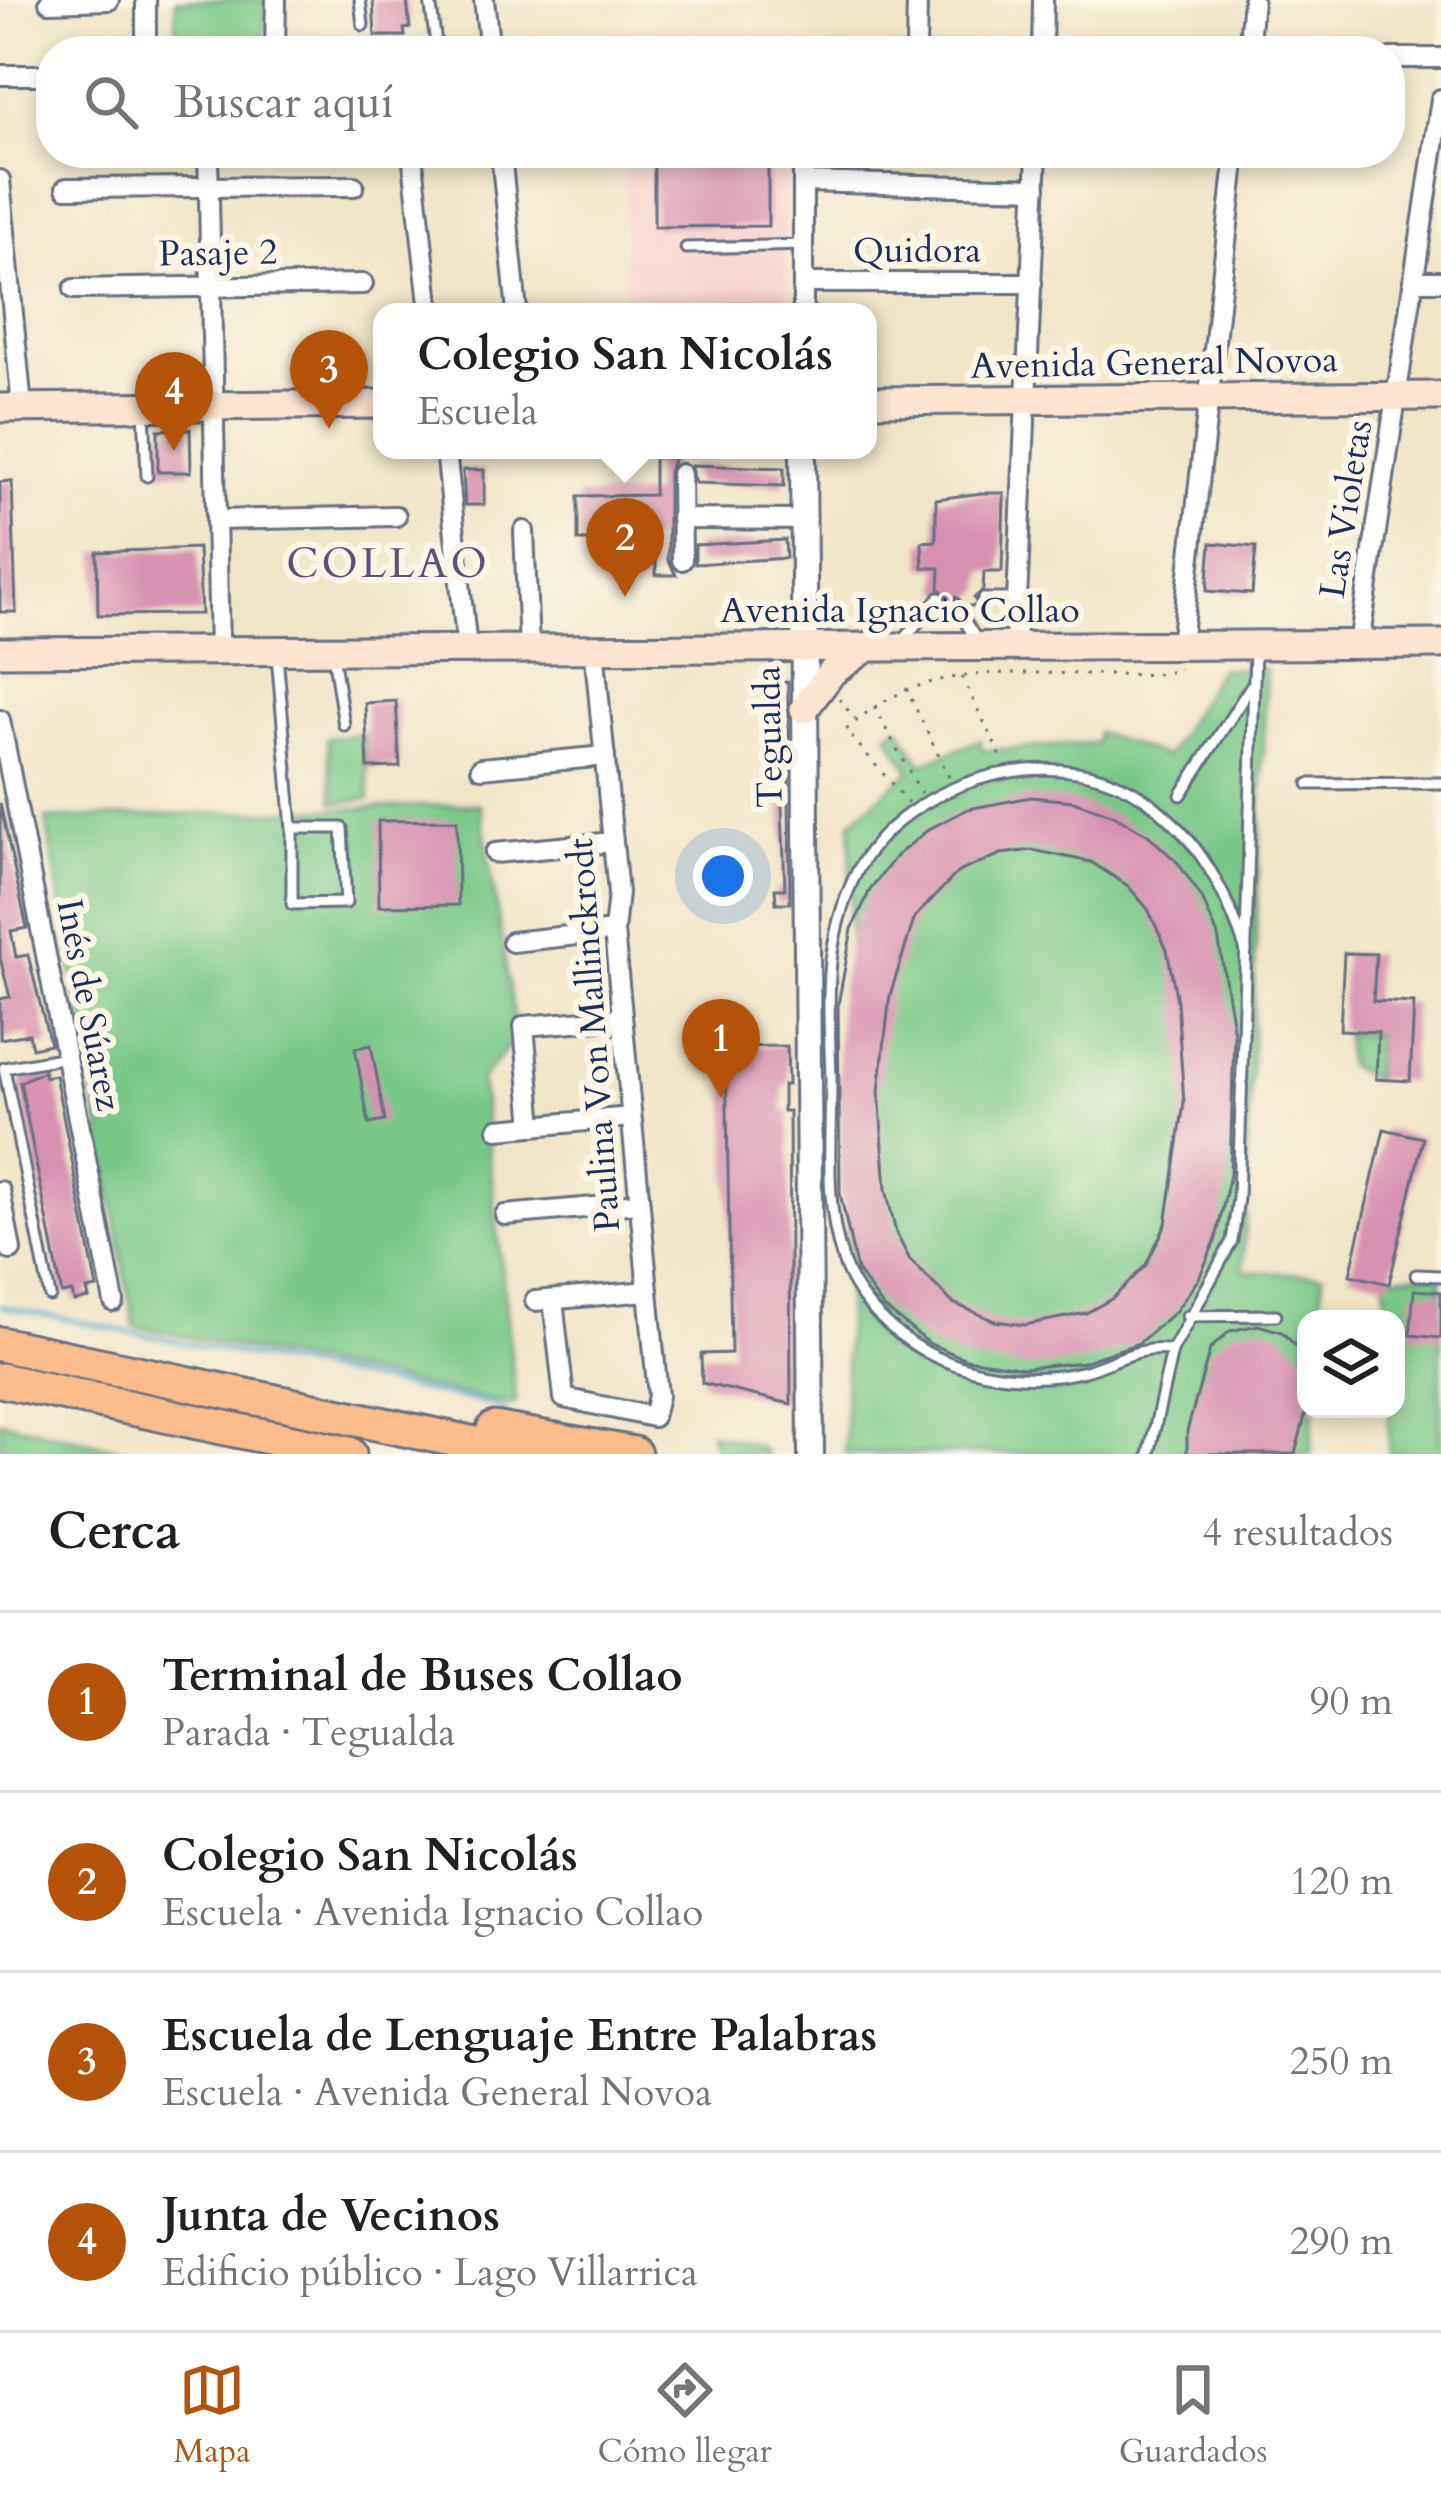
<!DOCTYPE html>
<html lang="es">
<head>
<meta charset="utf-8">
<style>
  body { margin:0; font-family:Cardo,serif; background:#f2f2f2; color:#202124 }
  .controls { position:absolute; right:36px; bottom:36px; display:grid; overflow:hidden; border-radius:24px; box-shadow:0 6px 18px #0003 }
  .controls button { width:108px; height:108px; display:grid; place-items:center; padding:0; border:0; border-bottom:3px solid #e0e0e0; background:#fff; color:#202124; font:60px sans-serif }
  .you { position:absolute; left:723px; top:876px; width:42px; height:42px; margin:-30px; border:9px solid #fff; border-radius:50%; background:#1a73e8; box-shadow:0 0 0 18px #1a73e833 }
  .badge { display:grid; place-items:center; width:78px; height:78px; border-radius:50%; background:#b45309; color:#fff; font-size:39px; font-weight:700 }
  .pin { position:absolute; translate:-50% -99px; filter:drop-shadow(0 3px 6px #0008) }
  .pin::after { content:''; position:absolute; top:63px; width:42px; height:36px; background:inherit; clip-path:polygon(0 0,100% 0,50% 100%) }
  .popup { position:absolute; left:373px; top:303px; width:504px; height:156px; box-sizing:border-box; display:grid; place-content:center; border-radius:24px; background:#fff; filter:drop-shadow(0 3px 9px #0005); font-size:39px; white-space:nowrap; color:#757577 }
  .popup b { font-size:45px; color:#202124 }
  .popup::after { content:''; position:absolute; left:50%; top:100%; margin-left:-24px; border:24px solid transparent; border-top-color:#fff }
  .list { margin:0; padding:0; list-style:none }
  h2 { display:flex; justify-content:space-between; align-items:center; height:156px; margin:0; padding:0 48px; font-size:51px }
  h2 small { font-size:39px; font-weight:400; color:#757577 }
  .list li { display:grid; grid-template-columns:78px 1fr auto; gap:36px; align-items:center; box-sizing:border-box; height:180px; padding:0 48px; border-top:3px solid #e0e0e0 }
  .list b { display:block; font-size:45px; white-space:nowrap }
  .list p { margin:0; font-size:39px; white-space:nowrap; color:#757577 }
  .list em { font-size:39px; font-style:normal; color:#757577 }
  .icon { flex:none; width:66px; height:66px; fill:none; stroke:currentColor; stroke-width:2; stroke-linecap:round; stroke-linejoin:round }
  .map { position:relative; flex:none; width:1441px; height:1454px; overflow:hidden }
  .search { position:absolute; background:#fff; box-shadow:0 6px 18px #0003; left:36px; right:36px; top:36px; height:132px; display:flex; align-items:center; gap:30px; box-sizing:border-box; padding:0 42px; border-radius:48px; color:#757577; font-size:45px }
  .sheet { height:876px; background:#fff }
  nav { display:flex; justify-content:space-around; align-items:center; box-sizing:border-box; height:168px; border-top:3px solid #e0e0e0; background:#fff; font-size:33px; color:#757577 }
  nav a { display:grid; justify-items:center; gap:6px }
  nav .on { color:#b45309 }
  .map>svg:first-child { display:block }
  .built { fill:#f7d0ce }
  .green { fill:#79c888; stroke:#4a7c73; stroke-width:3 }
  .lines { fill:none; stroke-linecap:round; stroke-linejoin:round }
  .stream { stroke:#50aace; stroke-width:4.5 }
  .building { fill:#d791b1; fill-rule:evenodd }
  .service-casing { stroke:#666f83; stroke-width:15 }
  .minor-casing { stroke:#666f83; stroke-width:24 }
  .tertiary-casing { stroke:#666f83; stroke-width:30 }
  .secondary-casing { stroke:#666f83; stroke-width:33 }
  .motorway-casing { stroke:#666f83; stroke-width:39 }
  .path { stroke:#666f83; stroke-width:3; stroke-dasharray:3 9; stroke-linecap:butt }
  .service { stroke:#fff; stroke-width:9 }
  .minor { stroke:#fff; stroke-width:18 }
  .tertiary { stroke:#fff; stroke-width:24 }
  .secondary { stroke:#fde4d0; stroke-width:27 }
  .motorway { stroke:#f9bc8a; stroke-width:33 }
  .labels { text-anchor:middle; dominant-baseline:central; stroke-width:12; stroke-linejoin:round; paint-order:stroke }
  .street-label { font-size:36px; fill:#1b2f5e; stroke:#fcf5e5 }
  .quarter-label { font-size:42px; letter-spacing:3px; fill:#5d517b; stroke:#fcf5e5 }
</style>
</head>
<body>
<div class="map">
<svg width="1441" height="1454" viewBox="0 0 1441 1454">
  <rect width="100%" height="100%" fill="#fcf5e5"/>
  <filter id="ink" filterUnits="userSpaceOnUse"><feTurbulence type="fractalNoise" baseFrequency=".00833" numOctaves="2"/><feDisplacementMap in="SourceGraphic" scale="24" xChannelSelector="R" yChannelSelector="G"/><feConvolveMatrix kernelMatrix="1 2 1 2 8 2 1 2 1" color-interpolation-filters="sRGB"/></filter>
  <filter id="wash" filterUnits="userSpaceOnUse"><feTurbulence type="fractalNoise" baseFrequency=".004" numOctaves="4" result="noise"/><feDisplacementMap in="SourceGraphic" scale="48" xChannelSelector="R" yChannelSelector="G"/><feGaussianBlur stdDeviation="2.7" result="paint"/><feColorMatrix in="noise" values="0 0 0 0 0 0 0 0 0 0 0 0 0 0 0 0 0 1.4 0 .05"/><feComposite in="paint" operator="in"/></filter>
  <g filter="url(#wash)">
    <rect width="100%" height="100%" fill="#f1e5c8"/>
    <polygon class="built" points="624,153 785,153 787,312 626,312"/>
    <g class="green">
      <polygon points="176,0 268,0 264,37 253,51 188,51 175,39"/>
      <rect x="824" y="153" width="43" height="18"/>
      <polygon points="1219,669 1266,669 1243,1271 1323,1275 1320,1319 1306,1319 1306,1409 1314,1409 1311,1454 845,1454 851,822 910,771 888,734 899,727 922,764 980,740 982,751 1096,743 1097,732 1166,757"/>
      <polygon points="363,734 370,799 334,803 327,738"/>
      <polygon points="480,804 517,1037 481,1079 516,1402 512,1405 134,1326 46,819"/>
      <polygon points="1345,1033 1376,1034 1374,1079 1347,1065"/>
      <polygon points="1441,1274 1441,1454 1389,1454 1388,1409 1396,1409 1396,1319 1386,1319 1385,1276"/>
      <polygon points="0,1421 140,1454 0,1454"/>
      <polygon points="710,1433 758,1446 766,1454 717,1454"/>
    </g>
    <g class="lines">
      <polyline class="stream" points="0,1306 493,1405 507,1413"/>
    </g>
    <g id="blocks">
      <g class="building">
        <polygon points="373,0 407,0 410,28 404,29 405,36 375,36"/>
        <polygon points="654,153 768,153 768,226 654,227"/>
        <polygon points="190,429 191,472 158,472 158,430"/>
        <polygon points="674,457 668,474 668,560 676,575 656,575 656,540 578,541 578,496 654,495 654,458"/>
        <polygon points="691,465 784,468 784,486 695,483"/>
        <polygon points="463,470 484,470 484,505 465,505"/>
        <polygon points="12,481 16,612 0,612 0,482"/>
        <polygon points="982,493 1004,493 1002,572 984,572 983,590 974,598 978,606 966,606 956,597 944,606 948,596 939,589 940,568 923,568 922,542 936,541 936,499"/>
        <polygon points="785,540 786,558 695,564 695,545"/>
        <polygon points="1211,543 1256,547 1252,594 1207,591"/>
        <polygon points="198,548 201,614 98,615 97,552"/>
        <polygon points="788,682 790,903 776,903 775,889 785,889 778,698 766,699 765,683"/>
        <polygon points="396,701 400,767 368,768 365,703"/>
        <path d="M1031 797 1073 801 1112 814 1148 835 1178 863 1202 898 1218 936 1234 1034 1230 1174 1216 1239 1199 1278 1175 1312 1139 1343 1083 1362 1025 1368 966 1359 930 1344 883 1307 857 1271 840 1193 838 1005 852 929 870 890 896 856 929 829 968 809ZM1032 850 1091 862 1128 886 1148 909 1167 950 1177 1001 1184 1103 1166 1224 1146 1265 1113 1298 1086 1313 1025 1325 995 1321 953 1303 910 1260 896 1233 886 1189 879 1091 890 995 915 917 958 872 1001 854Z"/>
        <polygon points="0,803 27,928 11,931 16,957 28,955 50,1044 32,1048 29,1034 0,1039 0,999 10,997 0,958"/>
        <polygon points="457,820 458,905 379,906 378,821"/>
        <polygon points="1344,953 1376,954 1373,1001 1414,1003 1410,1081 1376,1079 1378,1032 1340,1030"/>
        <polygon points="371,1045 385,1121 369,1124 355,1048"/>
        <polygon points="787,1046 788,1085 783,1085 783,1111 789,1111 791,1404 702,1383 701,1354 731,1353 726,1047"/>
        <polygon points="44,1071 45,1077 55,1075 97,1288 87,1290 89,1298 74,1301 72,1292 62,1294 20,1082"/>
        <polygon points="1384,1129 1423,1138 1389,1284 1350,1275"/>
        <polygon points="1414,1290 1441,1292 1441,1338 1410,1335"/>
        <polygon points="1258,1325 1282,1332 1306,1357 1306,1412 1295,1454 1187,1454 1187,1431 1210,1349 1230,1331"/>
      </g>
    </g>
  </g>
  <g filter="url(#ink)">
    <use href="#blocks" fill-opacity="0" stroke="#666f83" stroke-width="3"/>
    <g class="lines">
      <g class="service-casing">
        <g id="service">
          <polyline points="360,0 363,25"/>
          <polyline points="430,0 437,51"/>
          <polyline points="686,248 803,245"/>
          <polyline points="144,409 147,476"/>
          <polyline points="983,599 1017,599"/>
          <polyline points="955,606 978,642"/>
          <polyline points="901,642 939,598"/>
          <polyline points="277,655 292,828 292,904 346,903 342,828 292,828"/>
          <polyline points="333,655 344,725"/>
          <polyline points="1309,784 1441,783"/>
          <polyline points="1181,795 1251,686"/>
          <polyline points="1416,1275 1441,1276"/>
          <polyline points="50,1296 4,1068 66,1057"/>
          <polyline points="1187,1316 1276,1315"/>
          <path d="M1172 1351C1141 1344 1114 1363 1085 1371 1035 1384 973 1377 926 1352 891 1332 856 1300 843 1260 824 1203 831 1139 831 1079 830 1041 827 1000 831 961 835 928 846 887 865 858 923 774 1064 738 1149 802 1200 840 1226 892 1246 951"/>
          <polyline points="1149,1454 1172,1351 1232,1241 1238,1198 1255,650"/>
        </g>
      </g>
      <g class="minor-casing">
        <g id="minor">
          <polyline points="484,0 490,51"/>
          <polyline points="49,2 109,0"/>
          <polyline points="146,51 146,0"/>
          <polyline points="275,51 276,0"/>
          <polyline points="916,51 917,0"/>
          <polyline points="1042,51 1043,0"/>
          <polyline points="1248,51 1253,0"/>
          <polyline points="1390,58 1441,58"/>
          <polyline points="0,75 51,75"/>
          <polyline points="208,153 219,650"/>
          <polyline points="412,153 430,312"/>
          <polyline points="501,153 517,312"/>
          <polyline points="803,153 803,312"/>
          <polyline points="0,180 22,407"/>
          <polyline points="803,182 1036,188"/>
          <polyline points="66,188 354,186"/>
          <polyline points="1413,281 1441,281"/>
          <polyline points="803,283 1032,283"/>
          <polyline points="74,289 363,284"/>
          <polyline points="446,450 467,649"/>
          <polyline points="681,474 682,560"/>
          <polyline points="681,519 804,520"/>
          <polyline points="216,520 396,516"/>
          <polyline points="524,531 529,648"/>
          <polyline points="1359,644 1441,99"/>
          <polyline points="1181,645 1236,153"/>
          <polyline points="1015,646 1037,153"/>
          <polyline points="0,720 114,1302"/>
          <polyline points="481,768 605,756"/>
          <polyline points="495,853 613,842"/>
          <polyline points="512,942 614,931"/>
          <polyline points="533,1126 524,1026 622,1018"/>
          <polyline points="498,1129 631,1117"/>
          <polyline points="0,1191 11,1250"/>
          <polyline points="505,1215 639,1203"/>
          <polyline points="553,1300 564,1398 653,1417 658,1396 614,931 618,893 594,648"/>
          <polyline points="535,1301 648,1291"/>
        </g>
      </g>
      <g class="tertiary-casing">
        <polyline id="tertiary" points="803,450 811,1454"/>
      </g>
      <g class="secondary-casing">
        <g id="secondary">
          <polyline points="868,401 1441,396"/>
          <polyline points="0,408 382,404"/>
          <polyline points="0,652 1441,644"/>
          <polyline points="804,709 832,672 869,646"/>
        </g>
      </g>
      <g class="motorway-casing">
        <g id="motorway">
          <polyline points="0,1344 523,1454"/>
          <polyline points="0,1380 349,1454"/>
          <polyline points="494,1429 634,1454"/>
        </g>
      </g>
      <g class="path">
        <polyline points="962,677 1002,759"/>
        <polyline points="906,688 949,777"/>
        <polyline points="839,699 855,719"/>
        <polyline points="874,707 921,793"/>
        <path d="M908 803 846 730C922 658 1010 675 1107 674 1131 674 1158 677 1180 669"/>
      </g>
      <use href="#service" class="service"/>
      <use href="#minor" class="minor"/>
      <use href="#tertiary" class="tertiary"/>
      <use href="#secondary" class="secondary"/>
      <use href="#motorway" class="motorway"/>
    </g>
  </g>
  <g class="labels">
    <g class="street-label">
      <text x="917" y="250">Quidora</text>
      <text transform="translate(218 253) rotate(-1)">Pasaje 2</text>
      <text transform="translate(1154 363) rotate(-1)">Avenida General Novoa</text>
      <text transform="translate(1346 509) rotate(-81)">Las Violetas</text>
      <text x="900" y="610">Avenida Ignacio Collao</text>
      <text transform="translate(769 737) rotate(-91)">Tegualda</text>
      <text transform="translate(89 1005) rotate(79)">Inés de Súarez</text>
      <text transform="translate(594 1035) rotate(-94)">Paulina Von Mallinckrodt</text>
    </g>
    <g class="quarter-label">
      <text x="388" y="563">COLLAO</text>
    </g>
  </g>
</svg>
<div class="controls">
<button><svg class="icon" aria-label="layers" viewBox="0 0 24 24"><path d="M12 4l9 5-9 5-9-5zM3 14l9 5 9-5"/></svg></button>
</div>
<div class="you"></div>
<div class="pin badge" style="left:721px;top:1098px">1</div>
<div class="pin badge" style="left:625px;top:597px">2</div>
<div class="popup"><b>Colegio San Nicolás</b>Escuela</div>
<div class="pin badge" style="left:329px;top:429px">3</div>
<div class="pin badge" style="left:174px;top:451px">4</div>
<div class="search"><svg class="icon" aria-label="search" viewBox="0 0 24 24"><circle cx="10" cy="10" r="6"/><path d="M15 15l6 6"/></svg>Buscar aquí</div>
</div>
<section class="sheet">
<h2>Cerca<small>4 resultados</small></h2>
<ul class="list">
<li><span class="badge">1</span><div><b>Terminal de Buses Collao</b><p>Parada · Tegualda</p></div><em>90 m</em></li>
<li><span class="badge">2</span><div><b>Colegio San Nicolás</b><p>Escuela · Avenida Ignacio Collao</p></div><em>120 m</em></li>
<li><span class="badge">3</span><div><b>Escuela de Lenguaje Entre Palabras</b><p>Escuela · Avenida General Novoa</p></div><em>250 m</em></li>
<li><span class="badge">4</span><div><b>Junta de Vecinos</b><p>Edificio público · Lago Villarrica</p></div><em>290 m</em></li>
</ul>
</section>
<nav>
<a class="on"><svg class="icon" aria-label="map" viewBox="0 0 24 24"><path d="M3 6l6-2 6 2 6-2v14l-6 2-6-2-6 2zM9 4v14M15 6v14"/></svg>Mapa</a>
<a><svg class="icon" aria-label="directions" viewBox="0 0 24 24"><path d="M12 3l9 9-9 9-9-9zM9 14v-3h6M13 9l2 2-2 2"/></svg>Cómo llegar</a>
<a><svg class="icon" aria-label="saved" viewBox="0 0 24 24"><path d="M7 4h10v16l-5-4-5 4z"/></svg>Guardados</a>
</nav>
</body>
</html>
